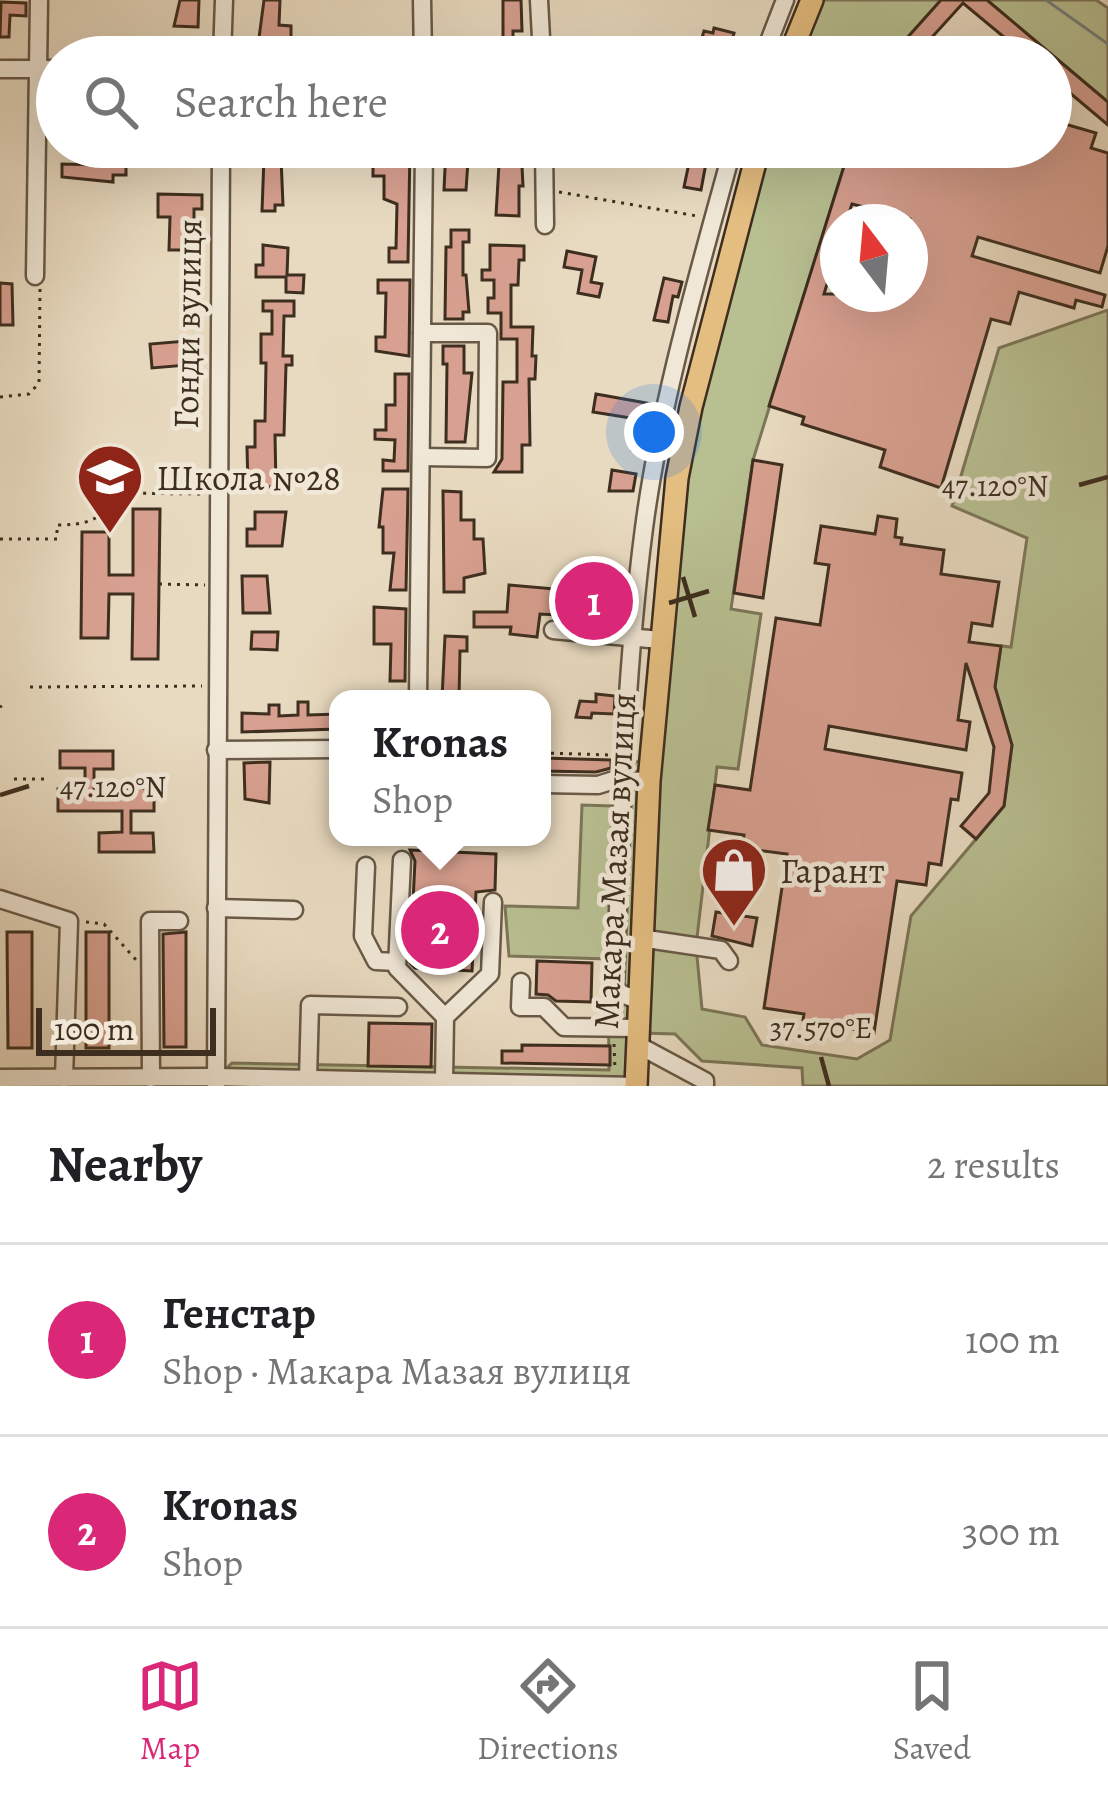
<!DOCTYPE html>
<html lang="en">
<head>
<meta charset="utf-8">
<style>
  body { margin:0; font-family:Alegreya,serif; background:#f2f2f2; color:#202124 }
  .compass { position:absolute; left:820px; top:204px; width:108px; height:108px; border-radius:50%; background:#fff; box-shadow:0 12px 48px #0002; rotate:344deg }
  .scale { position:absolute; left:36px; bottom:30px; width:180px; box-sizing:border-box; padding-left:12px; border:6px solid #3e2e1f; border-top:0; font-size:33px; line-height:42px; white-space:nowrap; color:#3e2e1f; -webkit-text-stroke:9px #f0e7d6; paint-order:stroke }
  .you { position:absolute; left:654px; top:432px; width:42px; height:42px; margin:-30px; border:9px solid #fff; border-radius:50%; background:#1a73e8; box-shadow:0 0 0 18px #1a73e833 }
  .badge { display:grid; place-items:center; width:78px; height:78px; border-radius:50%; background:#db2777; color:#fff; font-size:39px; font-weight:700 }
  .pin { position:absolute; translate:-50% -50%; border:6px solid #fff; box-shadow:0 3px 12px #0006 }
  .popup { position:absolute; left:329px; top:690px; width:222px; height:156px; box-sizing:border-box; display:grid; place-content:center; border-radius:24px; background:#fff; filter:drop-shadow(0 3px 9px #0005); font-size:39px; white-space:nowrap; color:#757577 }
  .popup b { font-size:45px; color:#202124 }
  .popup::after { content:''; position:absolute; left:50%; top:100%; margin-left:-24px; border:24px solid transparent; border-top-color:#fff }
  .list { margin:0; padding:0; list-style:none }
  h2 { display:flex; justify-content:space-between; align-items:center; height:156px; margin:0; padding:0 48px; font-size:51px }
  h2 small { font-size:39px; font-weight:400; color:#757577 }
  .list li { display:grid; grid-template-columns:78px 1fr auto; gap:36px; align-items:center; box-sizing:border-box; height:192px; padding:0 48px; border-top:3px solid #e0e0e0 }
  .list b { display:block; font-size:45px; white-space:nowrap }
  .list p { margin:0; font-size:39px; white-space:nowrap; color:#757577 }
  .list em { font-size:39px; font-style:normal; color:#757577 }
  .icon { flex:none; width:66px; height:66px; fill:none; stroke:currentColor; stroke-width:2; stroke-linecap:round; stroke-linejoin:round }
  .map { position:relative; flex:none; width:1108px; height:1086px; overflow:hidden }
  .search { position:absolute; background:#fff; box-shadow:0 12px 48px #0002; left:36px; right:36px; top:36px; height:132px; display:flex; align-items:center; gap:30px; box-sizing:border-box; padding:0 42px; border-radius:66px; color:#757577; font-size:45px }
  .sheet { height:540px; background:#fff }
  nav { display:flex; justify-content:space-around; align-items:center; box-sizing:border-box; height:168px; border-top:3px solid #e0e0e0; background:#fff; font-size:33px; color:#757577 }
  nav a { display:grid; justify-items:center; gap:6px }
  nav .on { color:#db2777 }
  .map>svg:first-child { display:block }
  .green { fill:#b8bf91; stroke:#7b7658; stroke-width:3 }
  .lines { fill:none; stroke-linecap:round; stroke-linejoin:round }
  .stream { stroke:#76817e; stroke-width:3 }
  .building { fill:#d8a090; stroke:#3e2e1f; stroke-width:3; fill-rule:evenodd }
  .minor-casing { stroke:#685947; stroke-width:21 }
  .major-casing { stroke:#3e2e1f; stroke-width:26 }
  .path { stroke:#3e2e1f; stroke-width:3; stroke-dasharray:3 6; stroke-linecap:butt }
  .minor { stroke:#f0e7d6; stroke-width:16 }
  .major { stroke:#e4bd80; stroke-width:21 }
  .ticks { fill:none; stroke:#3e2e1f; stroke-width:4.5 }
  .labels { text-anchor:middle; dominant-baseline:central; stroke-width:9; stroke-linejoin:round; paint-order:stroke }
  .street-label { font-size:36px; fill:#3e2e1f; stroke:#f0e7d6 }
  .poi-label { font-size:36px; fill:#3e2e1f; stroke:#f0e7d6; text-anchor:start }
  .ticks-label { font-size:30px; text-anchor:middle; fill:#3e2e1f; stroke:#f0e7d6; stroke-width:9; stroke-linejoin:round; paint-order:stroke }
</style>
</head>
<body>
<div class="map">
<svg width="1108" height="1086" viewBox="0 0 1108 1086">
  <rect width="100%" height="100%" fill="#e8dac0"/>
  <filter id="stains"><feTurbulence type="fractalNoise" baseFrequency=".00167" numOctaves="4"/><feColorMatrix values="0 0 0 0 .2 0 0 0 0 .09 0 0 0 0 .02 0 0 0 .5 -.17"/></filter>
  <radialGradient id="worn" r=".72"><stop offset=".6" stop-color="#630" stop-opacity="0"/><stop offset="1" stop-color="#630" stop-opacity=".3"/></radialGradient>
  <g class="green">
    <polygon points="817,0 941,0 890,57 794,57"/>
    <polygon points="987,0 1096,0 1108,8 1108,102"/>
    <polygon points="764,147 850,147 753,460 731,609 761,614 738,769 717,767 696,946 702,1009 745,1017 762,1045 857,1059 890,1040 911,916 1004,806 1012,745 995,687 1001,646 1011,647 1027,538 952,506 999,348 1108,310 1108,1086 803,1086 802,1068 702,1061 675,1034 641,1033 682,479"/>
    <polygon points="615,761 646,762 633,1086 0,1086 212,1082 232,1063 609,1070 608,959 509,956 505,906 578,908 582,805 613,806"/>
  </g>
  <g class="lines">
    <polyline class="stream" points="1046,0 1108,44"/>
  </g>
  <g class="building">
    <polygon points="180,0 199,0 198,27 174,26"/>
    <polygon points="264,0 280,0 279,25 291,26 291,42 303,42 302,57 264,56 265,38 259,38"/>
    <polygon points="503,0 521,0 522,31 513,31 513,53 492,57 491,42 503,42"/>
    <polygon points="941,0 987,0 1108,102 1108,125 1051,77 1051,57 1028,57 963,3 914,57 890,57"/>
    <polygon points="1,2 26,3 26,16 10,15 9,37 0,37"/>
    <polygon points="714,28 734,33 729,52 700,44 704,31 713,33"/>
    <path d="M1051 120 1096 133 1091 148 1108 153V246L1100 273 978 237 972 256 1105 295 1102 307 1076 300 1074 308 1019 292 1010 324 991 319 941 488 880 467 885 450 802 424 804 417 769 406 850 147H1051ZM852 204 910 219V294H824L838 248V222H846Z"/>
    <polygon points="260,147 291,147 291,158 281,158 283,205 275,205 275,211 262,211 264,157 260,157"/>
    <polygon points="410,147 408,262 389,262 389,248 396,248 397,204 384,199 384,176 373,176 373,149"/>
    <polygon points="446,147 469,147 466,190 444,190"/>
    <polygon points="500,147 521,147 523,186 519,186 519,216 496,215"/>
    <polygon points="659,147 709,147 701,190 684,187 689,163 657,157"/>
    <polygon points="99,162 126,162 126,175 113,175 113,182 62,177 62,164 98,165"/>
    <polygon points="158,194 202,195 202,209 194,209 194,250 169,250 170,217 158,217"/>
    <polygon points="451,230 469,230 469,242 463,242 463,275 466,275 469,312 463,312 463,319 445,319 446,247 451,247"/>
    <polygon points="263,245 288,248 287,275 304,275 303,293 286,292 286,277 256,277 256,265 263,265"/>
    <polygon points="490,245 524,246 524,260 519,260 518,285 511,285 511,327 533,327 532,356 536,356 535,379 529,379 530,445 522,445 522,472 494,472 502,459 503,382 517,382 517,339 501,339 501,313 488,313 488,298 494,298 494,280 482,280 482,270 490,270"/>
    <polygon points="567,251 596,257 591,282 602,284 599,297 578,293 582,270 564,267"/>
    <polygon points="664,278 682,282 678,297 673,296 668,322 654,320"/>
    <polygon points="378,280 410,280 409,356 376,351 376,337 385,337 386,293 378,293"/>
    <polygon points="0,283 12,284 13,325 0,325"/>
    <polygon points="263,301 294,301 294,316 284,316 283,356 292,356 292,365 286,365 284,435 275,435 276,487 248,487 247,447 255,447 255,421 265,421 266,363 261,363 261,334 272,334 272,311 263,311"/>
    <polygon points="186,341 188,365 152,368 150,344"/>
    <polygon points="443,346 464,346 464,373 472,373 465,442 446,442 447,364 443,364"/>
    <polygon points="395,374 409,374 408,471 383,471 383,460 394,461 395,440 375,439 375,430 386,430 386,405 395,405"/>
    <polygon points="596,394 652,404 643,452 632,450 637,419 593,412"/>
    <polygon points="753,460 782,465 763,598 734,593"/>
    <polygon points="612,470 636,474 633,491 609,491"/>
    <polygon points="383,489 408,489 406,590 390,590 394,553 383,553 383,527 379,527"/>
    <polygon points="443,491 461,492 461,520 474,520 474,539 483,539 485,573 464,578 464,592 444,592"/>
    <polygon points="133,509 160,509 158,659 132,659 133,594 109,594 108,638 81,638 82,532 109,532 109,575 133,575"/>
    <polygon points="255,512 286,512 282,546 247,546 247,529 255,529"/>
    <polygon points="878,516 897,519 895,537 902,538 901,544 944,550 941,574 999,582 992,626 972,623 969,642 1001,646 995,687 1012,745 1004,806 976,839 961,826 989,793 994,747 966,663 958,720 970,722 966,750 829,726 825,749 962,773 958,800 951,799 941,865 929,863 926,885 897,881 874,1033 803,1020 804,1014 764,1008 787,854 742,848 744,835 708,830 715,785 750,790 776,618 820,625 829,565 815,563 821,526 875,534"/>
    <polygon points="242,576 267,576 270,613 243,613"/>
    <polygon points="509,585 624,595 621,624 586,620 587,610 559,607 558,615 540,614 537,637 510,634 511,627 474,627 474,612 507,612"/>
    <polygon points="374,607 406,609 405,681 390,681 391,644 374,644"/>
    <polygon points="252,632 278,632 277,650 251,649"/>
    <polygon points="445,636 467,637 467,651 460,651 459,699 442,699"/>
    <polygon points="596,694 615,696 614,714 592,713 591,718 576,717 580,701 596,702"/>
    <polygon points="298,702 308,702 308,715 338,714 338,729 242,732 242,713 269,714 269,705 279,705 279,716 298,715"/>
    <polygon points="60,751 113,751 113,769 94,769 94,789 154,788 154,811 131,811 131,833 153,833 154,852 99,852 99,833 122,832 122,811 58,811 58,789 85,789 85,768 60,768"/>
    <polygon points="542,758 611,760 611,768 596,772 542,771"/>
    <polygon points="270,762 269,803 245,799 244,763"/>
    <polygon points="410,850 496,854 495,890 476,892 472,971 415,968 410,963 415,861"/>
    <polygon points="716,912 757,918 752,946 712,936"/>
    <polygon points="7,932 32,932 32,1048 8,1048"/>
    <rect x="86" y="932" width="23" height="116"/>
    <polygon points="186,932 186,1047 164,1047 163,934"/>
    <polygon points="537,961 592,963 591,1002 556,1001 548,995 536,994"/>
    <polygon points="369,1023 432,1024 431,1067 368,1066"/>
    <polygon points="522,1045 610,1046 610,1065 502,1063 502,1051 522,1051"/>
  </g>
  <g class="lines">
    <g class="minor-casing">
      <g id="minor">
        <polyline points="422,0 423,57"/>
        <polyline points="539,0 542,57"/>
        <polyline points="222,57 224,0"/>
        <polyline points="763,57 785,0"/>
        <polyline points="0,69 57,69"/>
        <polyline points="544,147 545,225"/>
        <polyline points="35,276 39,0"/>
        <polyline points="421,457 487,458 488,333 422,333"/>
        <polyline points="553,630 660,640"/>
        <polyline points="418,699 424,147"/>
        <polyline points="216,750 338,749"/>
        <polyline points="542,784 598,785 614,780 649,781"/>
        <polyline points="402,860 397,968 445,1017"/>
        <polyline points="366,866 363,936 376,961 397,962"/>
        <polyline points="0,899 69,921 64,1078"/>
        <polyline points="216,908 294,910"/>
        <polyline points="640,938 721,950 729,961"/>
        <polyline points="521,982 520,1007 544,1007 564,1027 636,1028"/>
        <path d="M637 1000 615 991C621 837 624 681 644 528 661 399 699 272 733 147"/>
        <polyline points="636,1044 705,1081 705,1086"/>
        <polyline points="0,1078 215,1077 636,1086"/>
        <polyline points="151,1078 150,921 179,921"/>
        <polyline points="308,1079 310,1005 398,1007"/>
        <polyline points="444,1082 445,1017 490,974 493,902"/>
        <polyline points="216,1086 221,147"/>
      </g>
    </g>
    <g class="major-casing">
      <g id="major">
        <polyline points="789,57 812,0"/>
        <polyline points="636,1086 649,781 677,478 691,407 759,147"/>
      </g>
    </g>
    <g class="path">
      <polyline points="559,192 697,216"/>
      <polyline points="0,397 29,394 39,383 40,289"/>
      <path d="M0 539H57V525C84 525 105 521 115 493L203 494"/>
      <polyline points="159,584 205,585"/>
      <polyline points="30,687 202,686"/>
      <polyline points="0,707 2,706"/>
      <polyline points="542,753 612,755"/>
      <polyline points="14,779 44,779"/>
      <polyline points="86,922 104,924 137,961"/>
      <polyline points="614,1044 615,1070"/>
    </g>
    <use href="#minor" class="minor"/>
    <use href="#major" class="major"/>
  </g>
  <path class="ticks" d="M1079 485 1108 477M683 577 695 617M669 603 709 591M0 795 29 786M821 1057 829 1086"/>
  <defs>
    <g id="school-pin" transform="scale(3.45)"><path d="M0 17L-7.5 6A9.5 9.5 0 1 1 7.5 6Z" fill="#8f2418" stroke="#f0e7d6"/><path d="M0-5L7-2L0 1L-7-2ZM-4 1L0 2.5L4 1V4Q0 6-4 4Z" fill="#fff"/></g>
    <g id="shop-pin" transform="scale(3.45)"><path d="M0 17L-7.5 6A9.5 9.5 0 1 1 7.5 6Z" fill="#8f2418" stroke="#f0e7d6"/><path d="M-5-2.5h2.3a2.7 3.5 0 0 1 5.4 0H5L5.5 6h-11ZM-1.5-2.5h3a1.5 2.3 0 0 0-3 0Z" fill="#fff"/></g>
  </defs>
  <g fill-rule="evenodd">
    <use href="#school-pin" x="110" y="477"/>
    <use href="#shop-pin" x="734" y="870"/>
  </g>
  <g class="labels">
    <g class="street-label">
      <text transform="translate(187 324) rotate(-89)">Гонди вулиця</text>
      <text transform="translate(614 861) rotate(-87)">Макара Мазая вулиця</text>
    </g>
    <g class="poi-label">
      <text x="156" y="477">Школа №28</text>
      <text x="780" y="870">Гарант</text>
    </g>
  </g>
  <g class="ticks-label">
    <text x="995" y="496">47.120°N</text>
    <text x="113" y="797">47.120°N</text>
    <text x="821" y="1038">37.570°E</text>
  </g>
  <rect width="100%" height="100%" filter="url(#stains)"/>
  <rect width="100%" height="100%" fill="url(#worn)"/>
</svg>
<svg class="compass" viewBox="-18 -18 36 36"><path d="M0-13l5 13h-10z" fill="#e53935"/><path d="M0 13l5-13h-10z" fill="#757577"/></svg>
<div class="scale">100 m</div>
<div class="you"></div>
<div class="pin badge" style="left:594px;top:601px">1</div>
<div class="pin badge" style="left:440px;top:930px">2</div>
<div class="popup"><b>Kronas</b>Shop</div>
<div class="search"><svg class="icon" aria-label="search" viewBox="0 0 24 24"><circle cx="10" cy="10" r="6"/><path d="M15 15l6 6"/></svg>Search here</div>
</div>
<section class="sheet">
<h2>Nearby<small>2 results</small></h2>
<ul class="list">
<li><span class="badge">1</span><div><b>Генстар</b><p>Shop · Макара Мазая вулиця</p></div><em>100 m</em></li>
<li><span class="badge">2</span><div><b>Kronas</b><p>Shop</p></div><em>300 m</em></li>
</ul>
</section>
<nav>
<a class="on"><svg class="icon" aria-label="map" viewBox="0 0 24 24"><path d="M3 6l6-2 6 2 6-2v14l-6 2-6-2-6 2zM9 4v14M15 6v14"/></svg>Map</a>
<a><svg class="icon" aria-label="directions" viewBox="0 0 24 24"><path d="M12 3l9 9-9 9-9-9zM9 14v-3h6M13 9l2 2-2 2"/></svg>Directions</a>
<a><svg class="icon" aria-label="saved" viewBox="0 0 24 24"><path d="M7 4h10v16l-5-4-5 4z"/></svg>Saved</a>
</nav>
</body>
</html>
